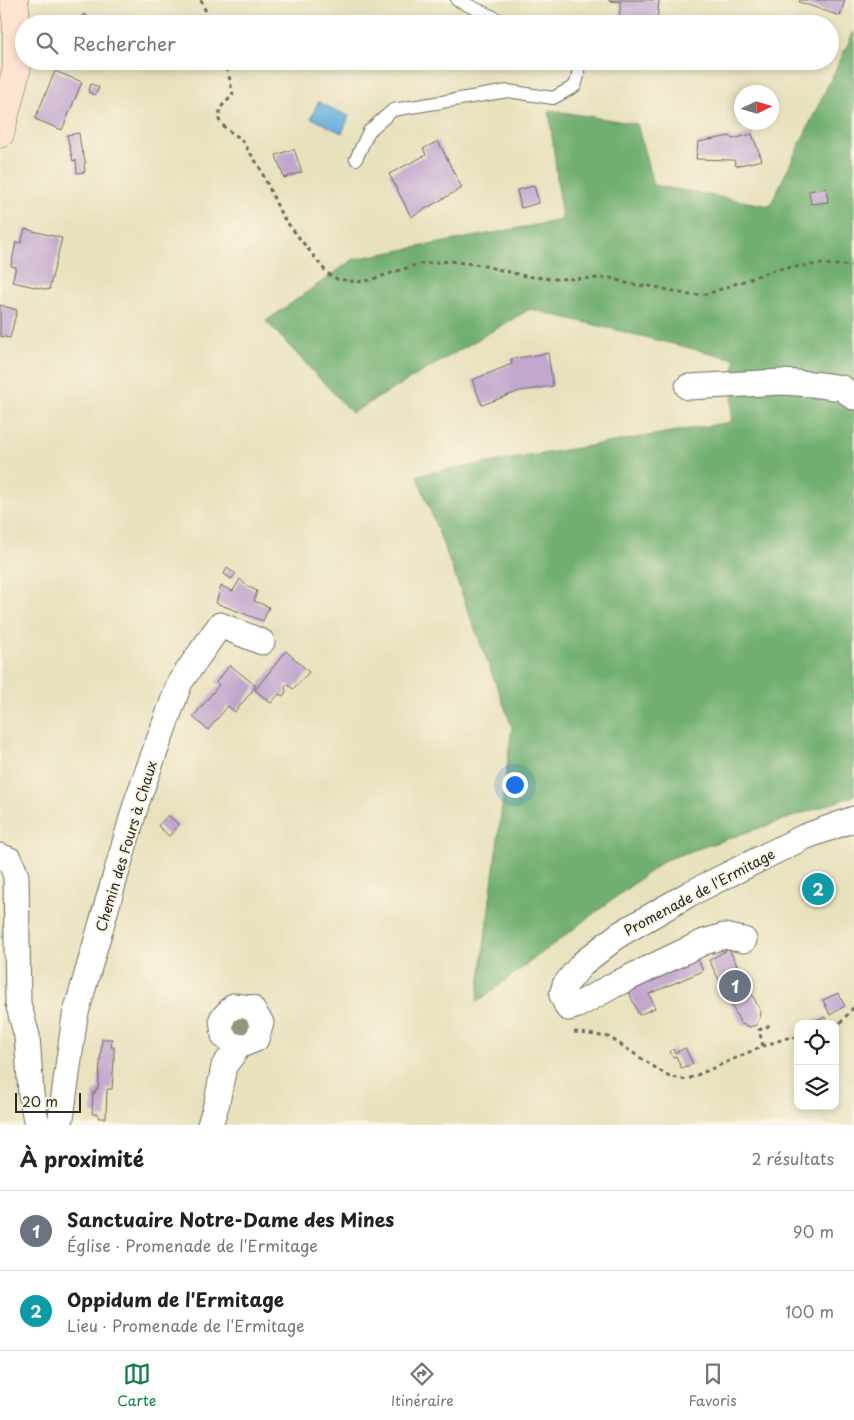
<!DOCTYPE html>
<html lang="fr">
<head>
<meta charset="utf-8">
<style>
  body { margin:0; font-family:"Playpen Sans",sans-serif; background:#f2f2f2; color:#222 }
  .controls { position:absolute; right:15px; bottom:15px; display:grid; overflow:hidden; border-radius:10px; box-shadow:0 2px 8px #0003 }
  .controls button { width:45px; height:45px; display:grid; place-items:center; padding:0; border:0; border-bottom:1px solid #e0e0e0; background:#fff; color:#222; font:25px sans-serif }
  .compass { position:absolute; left:734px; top:85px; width:45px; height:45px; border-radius:50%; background:#fff; box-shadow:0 2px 8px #0003; rotate:86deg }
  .scale { position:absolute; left:15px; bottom:12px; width:66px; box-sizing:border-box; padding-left:5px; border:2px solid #2b2b2b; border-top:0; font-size:14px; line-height:18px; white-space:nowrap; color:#2b2b2b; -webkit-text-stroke:4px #fcf5e5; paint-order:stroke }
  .you { position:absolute; left:514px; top:784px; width:18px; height:18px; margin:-12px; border:4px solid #fff; border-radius:50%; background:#1a73e8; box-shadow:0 0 0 8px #1a73e833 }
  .badge { display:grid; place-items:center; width:32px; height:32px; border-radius:50%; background:#0b8043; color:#fff; font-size:16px; font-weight:700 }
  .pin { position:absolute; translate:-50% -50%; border:2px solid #fff; box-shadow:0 1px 5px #0006 }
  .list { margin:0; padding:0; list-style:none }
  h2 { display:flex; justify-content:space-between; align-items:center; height:65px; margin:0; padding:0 20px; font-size:21px }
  h2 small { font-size:16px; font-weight:400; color:#767676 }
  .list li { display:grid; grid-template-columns:32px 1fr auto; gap:15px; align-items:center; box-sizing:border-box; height:80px; padding:0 20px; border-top:1px solid #e0e0e0 }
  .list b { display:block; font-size:19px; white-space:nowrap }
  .list p { margin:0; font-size:16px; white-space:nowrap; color:#767676 }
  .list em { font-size:16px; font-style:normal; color:#767676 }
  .icon { flex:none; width:28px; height:28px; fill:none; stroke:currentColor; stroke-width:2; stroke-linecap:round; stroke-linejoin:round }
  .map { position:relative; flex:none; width:854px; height:1125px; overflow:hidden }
  .search { position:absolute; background:#fff; box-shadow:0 2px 8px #0003; left:15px; right:15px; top:15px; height:55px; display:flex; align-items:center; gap:12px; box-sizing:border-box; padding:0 18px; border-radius:28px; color:#767676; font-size:19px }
  .sheet { height:225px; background:#fff }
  nav { display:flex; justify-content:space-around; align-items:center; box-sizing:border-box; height:70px; border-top:1px solid #e0e0e0; background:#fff; font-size:14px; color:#767676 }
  nav a { display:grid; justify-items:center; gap:2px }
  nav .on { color:#0b8043 }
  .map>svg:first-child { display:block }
  .forest { fill:#71af70; stroke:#4e6d4e }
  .water { fill:#65aedd; stroke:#486c84 }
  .building { fill:#c1a6ce }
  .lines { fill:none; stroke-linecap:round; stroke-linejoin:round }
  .service-casing { stroke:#6d6b5e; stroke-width:14 }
  .minor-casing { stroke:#6d6b5e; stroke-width:27 }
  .secondary-casing { stroke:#6d6b5e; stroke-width:29 }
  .path { stroke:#6d6b5e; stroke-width:3; stroke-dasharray:4 4; stroke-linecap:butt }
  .service { stroke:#fff; stroke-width:12 }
  .minor { stroke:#fff; stroke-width:25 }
  .secondary { stroke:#fde4d1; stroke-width:28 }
  .tree { fill:#90977b }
  .labels { text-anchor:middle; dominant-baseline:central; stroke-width:4.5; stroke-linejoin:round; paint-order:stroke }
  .street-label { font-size:14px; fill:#2b2b2b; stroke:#fcf5e5 }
</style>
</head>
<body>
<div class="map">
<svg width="854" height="1125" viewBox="0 0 854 1125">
  <rect width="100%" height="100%" fill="#fcf5e5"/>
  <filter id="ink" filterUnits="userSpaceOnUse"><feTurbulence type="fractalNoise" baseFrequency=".02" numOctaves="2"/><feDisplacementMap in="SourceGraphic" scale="10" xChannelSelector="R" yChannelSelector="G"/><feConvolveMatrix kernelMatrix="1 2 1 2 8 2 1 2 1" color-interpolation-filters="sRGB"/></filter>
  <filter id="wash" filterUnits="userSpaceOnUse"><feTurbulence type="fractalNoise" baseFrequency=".0096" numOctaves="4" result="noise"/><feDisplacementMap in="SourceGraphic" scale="20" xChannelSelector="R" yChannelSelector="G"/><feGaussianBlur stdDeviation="1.12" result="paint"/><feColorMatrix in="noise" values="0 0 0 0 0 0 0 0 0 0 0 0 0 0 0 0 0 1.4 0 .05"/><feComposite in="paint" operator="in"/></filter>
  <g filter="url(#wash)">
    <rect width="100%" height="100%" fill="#e8e1bd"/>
    <polygon class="forest" points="854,31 854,796 665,860 477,1002 512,727 417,475 731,422 735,359 530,309 352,413 266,321 354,259 562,220 549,110 637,124 653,185 770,206"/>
    <polygon class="water" points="318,102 349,116 342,133 311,118"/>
    <g id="blocks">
      <g class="building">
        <polygon points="609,0 659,0 657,22 619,18 621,2 609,1"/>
        <polygon points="800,0 845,0 840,16 799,2"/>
        <polygon points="83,14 96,20 94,24 72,24 74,20 79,22"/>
        <polygon points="55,71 82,82 62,130 35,119"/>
        <polygon points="91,84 99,87 95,95 88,92"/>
        <polygon points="79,133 81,148 86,163 84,164 85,172 77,173 76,160 73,161 67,135"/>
        <polygon points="752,134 762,160 736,166 734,160 696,159 698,142 730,136 732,139"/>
        <polygon points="438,141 462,188 411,217 389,174 426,155 423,149"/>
        <polygon points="294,149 302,172 284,178 276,155"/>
        <polygon points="534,186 539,203 521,208 517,190"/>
        <polygon points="826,188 828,202 811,204 809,191"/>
        <polygon points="25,229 62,238 49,290 12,282 16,267 11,266 16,242 21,243"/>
        <polygon points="0,305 17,310 10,338 0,336"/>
        <polygon points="548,353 553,386 520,391 482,405 472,380 512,364 511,359"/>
        <polygon points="227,568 236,574 231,579 224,574"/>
        <polygon points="240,579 247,586 257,591 254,601 269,607 263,621 216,603 221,586 233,591"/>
        <polygon points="286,651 309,672 293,689 287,684 285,686 286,692 283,696 279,694 271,703 255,690"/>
        <polygon points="230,665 256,686 235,712 228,706 208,730 193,717 219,685 216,682"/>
        <polygon points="168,815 179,825 169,836 158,826"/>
        <polygon points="729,949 761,1012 760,1018 756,1025 750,1027 741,1024 709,960"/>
        <polygon points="696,954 703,971 649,994 655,1008 639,1015 625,983"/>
        <polygon points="838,993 845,1006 830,1015 823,1000"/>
        <polygon points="825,1017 828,1024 814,1024 814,1021"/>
        <polygon points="102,1039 112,1039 111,1047 114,1047 114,1059 112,1089 107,1089 106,1118 98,1118 99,1114 92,1114 93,1092 95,1093 96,1089 98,1089"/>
        <polygon points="685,1048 693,1064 681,1068 676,1056 673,1057 670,1052 673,1049 675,1053"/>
      </g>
    </g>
  </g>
  <g filter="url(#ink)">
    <use href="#blocks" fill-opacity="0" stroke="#6d6b5e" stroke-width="1"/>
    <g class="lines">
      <g class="service-casing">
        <g id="service">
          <polyline points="457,0 508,24"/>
          <path d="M356 159 369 131 393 110 508 91 553 98 575 86C578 77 581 69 573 61"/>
        </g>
      </g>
      <g class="minor-casing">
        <g id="minor">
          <polyline points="688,387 782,382 812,384 842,388 854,397"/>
          <polyline points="0,856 10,860 16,876 18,1003 27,1036 31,1094 37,1125"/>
          <polyline points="744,940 724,936 704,942 614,985 578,1005 568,1008 562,995 565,985 583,963 620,934 691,893 804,837 854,819"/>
          <polyline points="60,1125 75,1016 137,801 180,682 220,625 262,642"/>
          <polyline points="210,1125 217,1102 224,1066 239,1046 256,1039 261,1023 251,1008 234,1006 222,1019 224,1036 239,1046"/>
        </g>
      </g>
      <g class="secondary-casing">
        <polyline id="secondary" points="0,134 17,67 17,28 14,0"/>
      </g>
      <g class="path">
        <polyline points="201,0 211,24"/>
        <polyline points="224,61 229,76 233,95 220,108 219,120 226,129 240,138 259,166 282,216 327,273 337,279 357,282 370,280 419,264 450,261 481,265 525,276 553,279 611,278 629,284 656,287 689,295 707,294 777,269 819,264 854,266"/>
        <polyline points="835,1029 854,1007"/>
        <polyline points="574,1032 609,1037 668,1076 686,1080 763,1046 790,1037 798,1038"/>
        <polyline points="763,1046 759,1030 773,1024"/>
      </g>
      <use href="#service" class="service"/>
      <use href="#minor" class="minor"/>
      <use href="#secondary" class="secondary"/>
    </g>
    <circle class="tree" cx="241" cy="1026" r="8"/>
  </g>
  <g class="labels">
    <g class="street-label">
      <text transform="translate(126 846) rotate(-73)">Chemin des Fours à Chaux</text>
      <text transform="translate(699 892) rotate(-28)">Promenade de l'Ermitage</text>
    </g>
  </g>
</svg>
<div class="controls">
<button><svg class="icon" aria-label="locate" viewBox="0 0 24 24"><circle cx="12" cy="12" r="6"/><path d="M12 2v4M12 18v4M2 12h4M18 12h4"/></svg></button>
<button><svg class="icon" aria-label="layers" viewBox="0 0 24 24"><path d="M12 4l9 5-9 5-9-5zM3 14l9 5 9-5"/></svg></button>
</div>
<svg class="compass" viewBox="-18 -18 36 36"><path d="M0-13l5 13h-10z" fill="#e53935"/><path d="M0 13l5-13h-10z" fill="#767676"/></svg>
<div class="scale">20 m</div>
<div class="you"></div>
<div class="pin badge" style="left:735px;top:986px;background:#6b7280">1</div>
<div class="pin badge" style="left:818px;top:889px;background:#0f9aa8">2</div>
<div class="search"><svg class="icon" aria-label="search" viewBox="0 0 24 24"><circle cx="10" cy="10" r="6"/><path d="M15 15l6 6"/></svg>Rechercher</div>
</div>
<section class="sheet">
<h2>À proximité<small>2 résultats</small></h2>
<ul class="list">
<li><span class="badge" style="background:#6b7280">1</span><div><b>Sanctuaire Notre-Dame des Mines</b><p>Église · Promenade de l'Ermitage</p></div><em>90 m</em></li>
<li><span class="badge" style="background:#0f9aa8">2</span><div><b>Oppidum de l'Ermitage</b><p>Lieu · Promenade de l'Ermitage</p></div><em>100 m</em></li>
</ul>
</section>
<nav>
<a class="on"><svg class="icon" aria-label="map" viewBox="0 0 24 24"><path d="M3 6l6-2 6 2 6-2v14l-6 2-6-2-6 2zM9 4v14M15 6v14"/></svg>Carte</a>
<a><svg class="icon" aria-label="directions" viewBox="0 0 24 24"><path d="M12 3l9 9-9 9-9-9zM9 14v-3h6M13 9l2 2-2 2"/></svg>Itinéraire</a>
<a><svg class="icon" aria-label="saved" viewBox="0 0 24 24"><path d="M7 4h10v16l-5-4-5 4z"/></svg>Favoris</a>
</nav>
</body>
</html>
